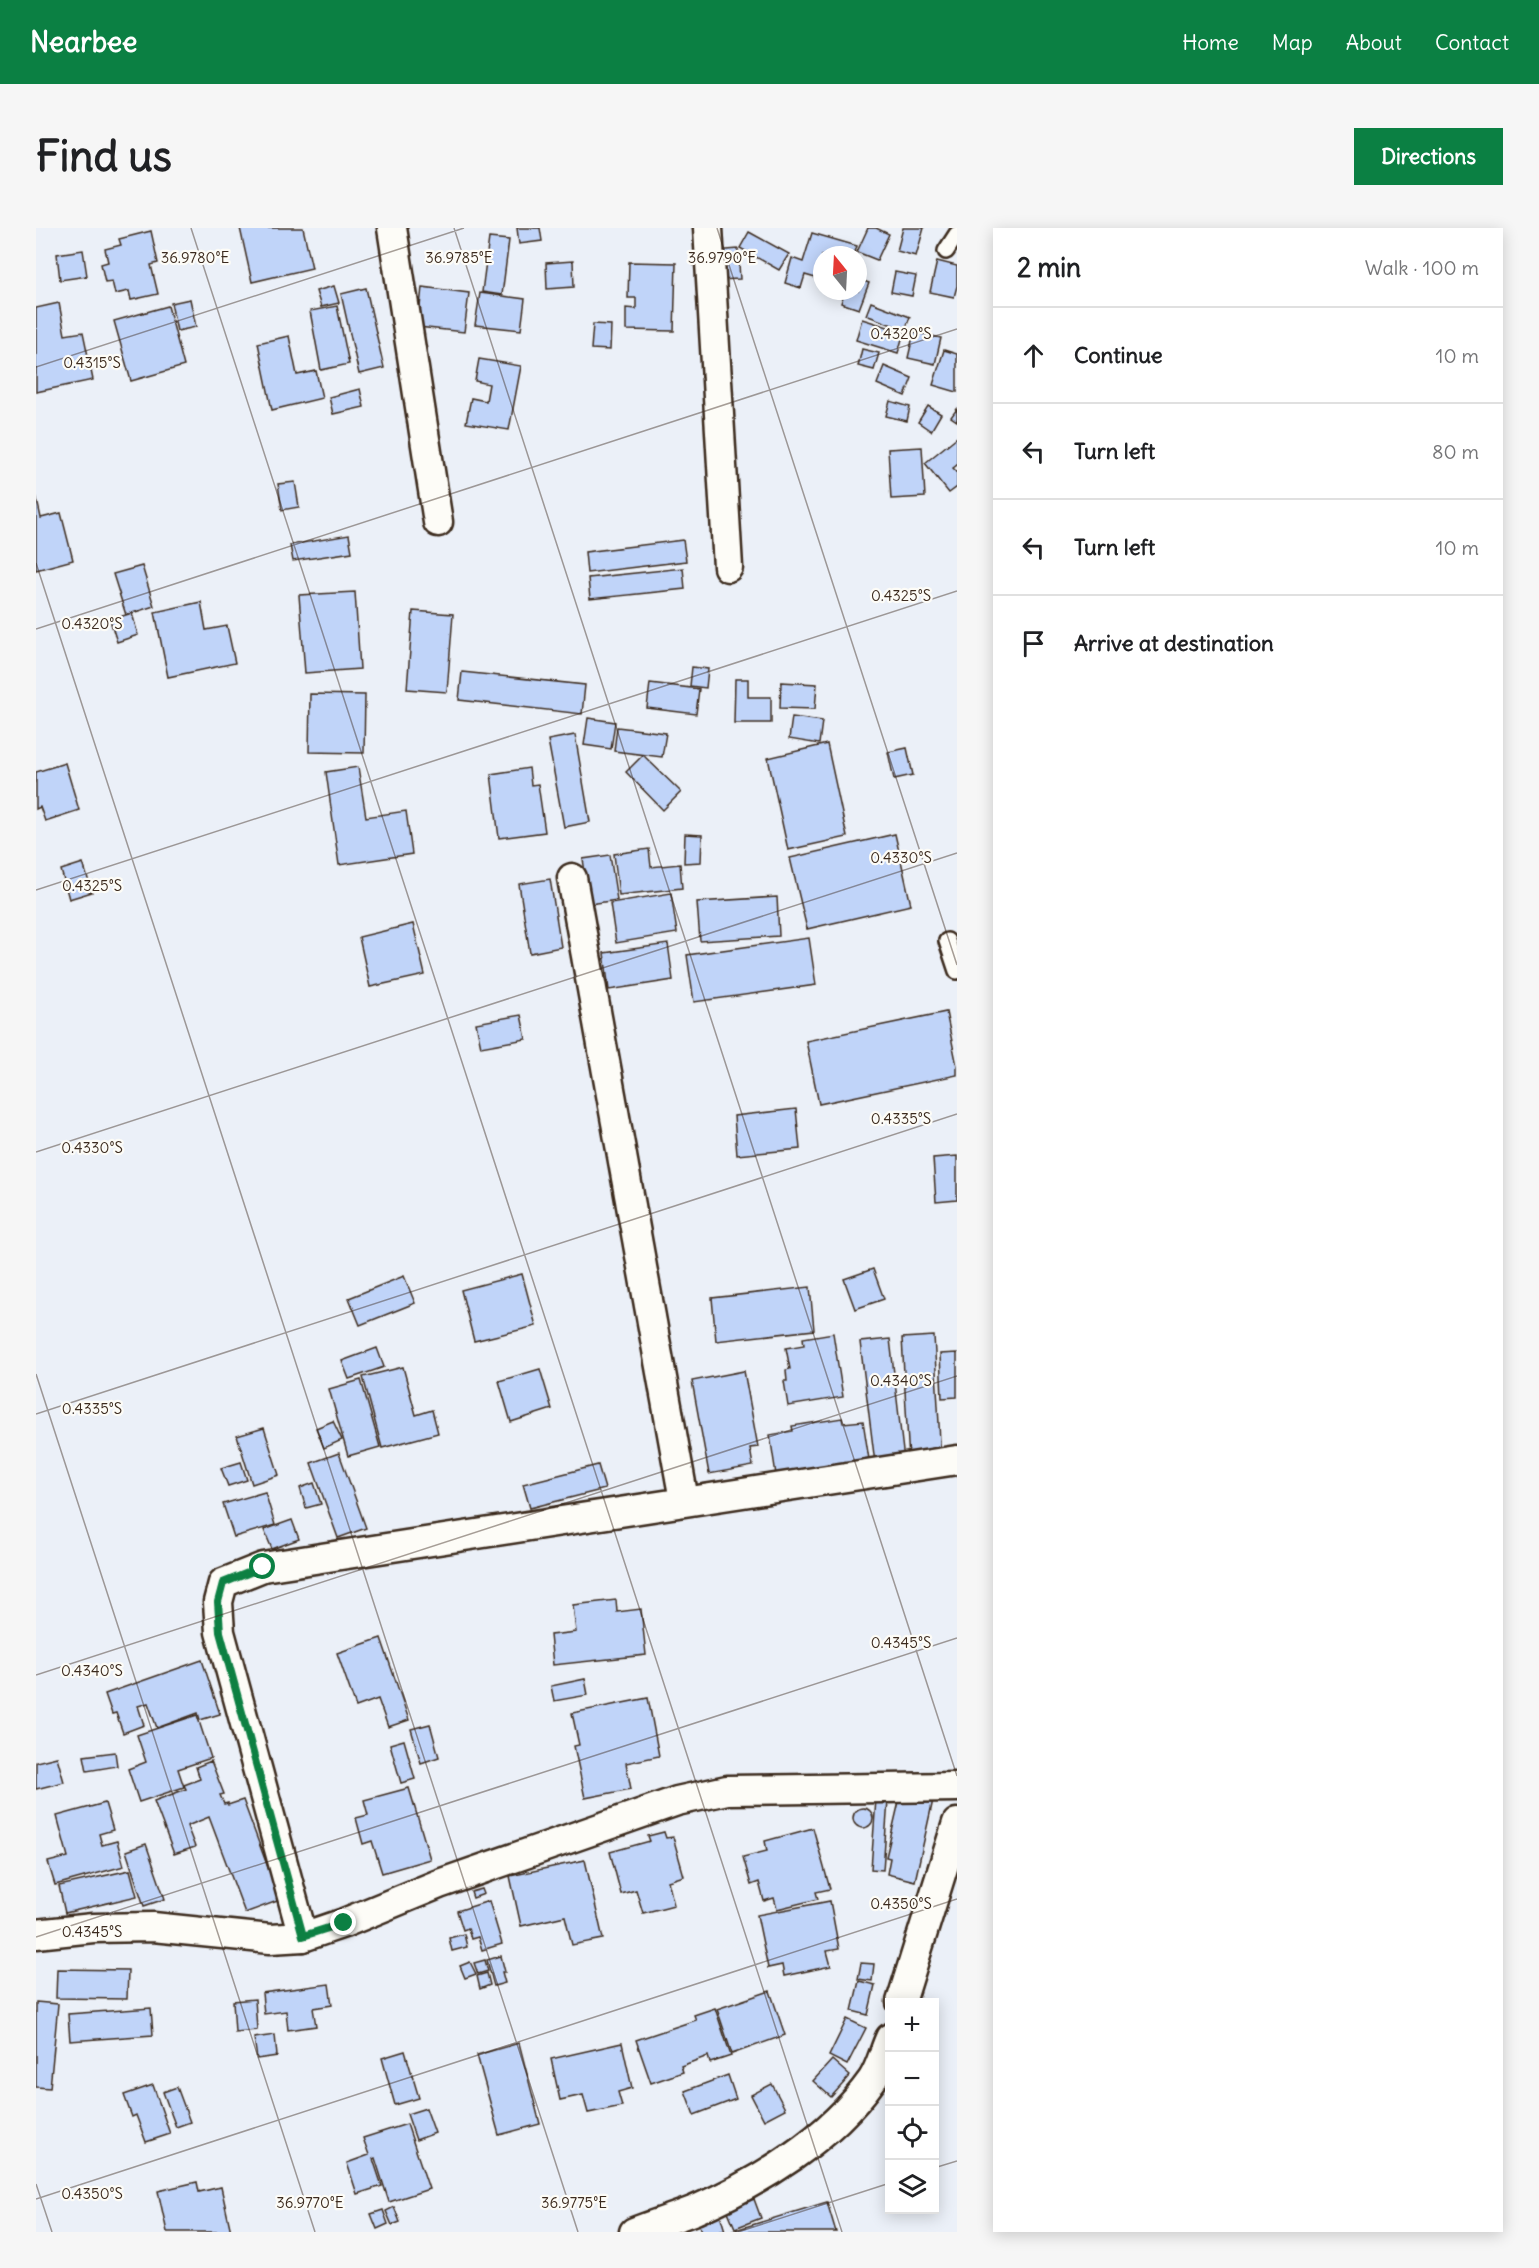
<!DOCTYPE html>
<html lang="en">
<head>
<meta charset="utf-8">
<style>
  body { margin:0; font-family:Delius,sans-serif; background:#f6f6f6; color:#202124 }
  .controls { position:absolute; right:18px; bottom:18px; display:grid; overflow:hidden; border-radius:0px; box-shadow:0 3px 15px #0003 }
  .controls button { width:54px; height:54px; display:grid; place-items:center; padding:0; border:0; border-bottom:2px solid #e0e0e0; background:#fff; color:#202124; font:30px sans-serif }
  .compass { position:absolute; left:777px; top:18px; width:54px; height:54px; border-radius:50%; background:#fff; box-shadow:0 3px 15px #0003; rotate:342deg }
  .stop { position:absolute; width:18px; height:18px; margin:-14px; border:4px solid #0b8043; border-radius:50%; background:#fff }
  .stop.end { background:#0b8043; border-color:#fff; box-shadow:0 2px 6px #0008 }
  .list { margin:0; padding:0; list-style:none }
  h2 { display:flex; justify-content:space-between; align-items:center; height:78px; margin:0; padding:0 24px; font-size:26px }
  h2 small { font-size:20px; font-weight:400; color:#757577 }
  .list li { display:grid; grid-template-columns:39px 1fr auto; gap:18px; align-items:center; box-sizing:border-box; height:96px; padding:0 24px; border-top:2px solid #e0e0e0 }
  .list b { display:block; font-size:22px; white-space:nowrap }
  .list em { font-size:20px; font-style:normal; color:#757577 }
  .icon { flex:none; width:33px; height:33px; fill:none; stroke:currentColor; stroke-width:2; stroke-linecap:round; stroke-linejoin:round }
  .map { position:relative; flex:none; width:921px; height:2004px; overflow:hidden; border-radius:0px }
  header { display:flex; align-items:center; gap:36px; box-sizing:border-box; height:84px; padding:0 30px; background:#0b8043; color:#fff }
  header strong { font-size:28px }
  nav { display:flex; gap:33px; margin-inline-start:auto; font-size:21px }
  .intro { display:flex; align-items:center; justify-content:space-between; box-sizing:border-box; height:144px; padding:0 36px }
  h1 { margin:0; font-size:42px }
  .button { padding:15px 27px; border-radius:0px; background:#0b8043; color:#fff; font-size:21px; font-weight:700 }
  main { display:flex; gap:36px; padding:0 36px }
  aside { flex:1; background:#fff; border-radius:0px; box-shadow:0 3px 15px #0003 }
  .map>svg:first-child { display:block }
  .building { fill:#c0d4f9; stroke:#3b2a1e; stroke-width:1.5 }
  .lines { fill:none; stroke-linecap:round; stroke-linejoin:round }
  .service-casing { stroke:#3b2a1e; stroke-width:20 }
  .minor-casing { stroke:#3b2a1e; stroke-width:33 }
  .service { stroke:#fdfcf7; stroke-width:15 }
  .minor { stroke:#fdfcf7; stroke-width:28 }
  .route { stroke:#0b8043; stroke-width:8 }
  .ticks { fill:none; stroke:#3b2a1e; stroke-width:1.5; stroke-opacity:0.45 }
  .ticks-label { font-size:15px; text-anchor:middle; fill:#3b2a1e; stroke:#fdfcf7; stroke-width:4.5; stroke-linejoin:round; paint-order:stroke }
</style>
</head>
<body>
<header>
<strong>Nearbee</strong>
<nav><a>Home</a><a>Map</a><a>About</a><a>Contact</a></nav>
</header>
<div class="intro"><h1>Find us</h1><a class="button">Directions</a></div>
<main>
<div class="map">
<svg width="921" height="2004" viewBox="0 0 921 2004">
  <rect width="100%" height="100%" fill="#ebf0f8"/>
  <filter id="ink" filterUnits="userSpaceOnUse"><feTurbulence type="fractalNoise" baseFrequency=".0167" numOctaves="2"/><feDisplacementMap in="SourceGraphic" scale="12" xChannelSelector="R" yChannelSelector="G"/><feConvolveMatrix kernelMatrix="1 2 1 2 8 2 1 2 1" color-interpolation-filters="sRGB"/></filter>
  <g filter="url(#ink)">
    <g class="building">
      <polygon points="204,0 267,0 276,40 216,54"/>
      <polygon points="481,0 504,0 506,13 483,16"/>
      <polygon points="832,0 840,0 853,6 841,32 821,24"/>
      <polygon points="867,0 888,0 880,28 861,23"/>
      <polygon points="115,3 122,35 115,37 122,66 95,72 93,63 79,66 76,53 69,54 65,36 72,34 69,21 85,17 83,11"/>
      <polygon points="713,4 753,26 743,42 704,20"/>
      <polygon points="776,5 821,18 818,27 786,27 786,52 769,47 765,60 749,55 756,30 767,34"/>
      <polygon points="453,10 473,12 466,67 446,64"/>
      <polygon points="702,21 704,51 681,52 680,23"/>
      <polygon points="47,22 51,48 24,52 21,26"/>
      <polygon points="537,33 538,59 511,61 510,35"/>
      <polygon points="901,33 921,38 921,58 918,69 894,64"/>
      <polygon points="593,34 640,35 638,103 590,102 590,80 600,81 600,70 592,70"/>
      <polygon points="859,44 880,48 876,68 855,64"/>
      <polygon points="822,51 833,55 823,81 805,75 809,63 822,63"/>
      <polygon points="298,58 303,75 285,79 280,63"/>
      <polygon points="386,59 433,65 428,104 382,99"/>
      <polygon points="330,60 348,140 323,146 305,66"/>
      <polygon points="444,65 489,71 485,102 439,97"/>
      <polygon points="154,71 160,99 141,103 135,75"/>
      <polygon points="835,74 874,89 869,102 830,87"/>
      <polygon points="23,75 29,107 47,104 57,152 0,164 0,80"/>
      <polygon points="132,78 148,138 95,153 78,93"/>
      <polygon points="301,78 313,136 285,142 274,83"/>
      <polygon points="826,91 868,104 862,125 820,112"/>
      <polygon points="557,96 575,97 574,122 555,121"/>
      <polygon points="878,104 905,110 899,136 872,130"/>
      <polygon points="253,108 261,147 280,143 286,170 236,182 222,115"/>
      <polygon points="826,121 843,125 838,142 822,138"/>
      <polygon points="908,122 921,126 921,164 897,157"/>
      <polygon points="443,131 485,138 473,202 430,195 435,170 450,173 453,156 439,153"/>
      <polygon points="848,138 876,150 869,168 841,156"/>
      <polygon points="324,161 328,179 297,186 293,169"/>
      <polygon points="854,173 874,179 871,193 850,188"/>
      <polygon points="892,178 905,186 895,203 882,194"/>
      <polygon points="921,181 921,193 915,189"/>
      <polygon points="921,209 921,237 917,240 921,244 921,259 913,265 889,235"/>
      <polygon points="886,219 889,269 855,271 852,221"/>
      <polygon points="259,254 263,279 246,282 242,256"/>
      <polygon points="0,267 5,290 25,285 37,332 0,342"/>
      <polygon points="313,307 316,324 257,333 254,317"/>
      <polygon points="647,312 650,333 551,345 549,324"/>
      <polygon points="106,338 118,378 90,387 77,346"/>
      <polygon points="647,340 649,361 554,371 552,350"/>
      <polygon points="319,364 324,441 269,445 263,367"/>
      <polygon points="165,374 170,402 191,398 199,435 132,449 119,384"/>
      <polygon points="377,383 417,386 411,464 371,461"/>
      <polygon points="96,385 102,407 81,414 74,392"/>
      <polygon points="656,439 672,441 670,460 654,458"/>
      <polygon points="426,444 549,457 546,486 423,472"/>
      <polygon points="699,451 712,451 712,469 735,469 735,495 698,495"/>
      <polygon points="745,454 781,456 779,481 744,480"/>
      <polygon points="614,455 663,461 660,486 611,480"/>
      <polygon points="274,466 329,467 328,525 273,524"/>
      <polygon points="756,489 786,493 783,516 753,511"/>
      <polygon points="552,490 579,494 575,521 548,517"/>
      <polygon points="581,499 630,505 626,529 578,523"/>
      <polygon points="539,507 554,594 528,599 512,512"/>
      <polygon points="791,516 811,609 752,622 732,530"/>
      <polygon points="871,520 877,547 858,551 852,524"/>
      <polygon points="607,527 645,564 627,582 590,544"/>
      <polygon points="29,535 43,582 9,593 4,579 0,581 0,544"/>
      <polygon points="322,539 330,589 370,583 376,626 303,637 290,544"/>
      <polygon points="493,540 495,557 502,556 509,604 463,610 455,546"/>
      <polygon points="649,606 666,607 665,634 648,635"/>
      <polygon points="859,606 875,677 771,701 754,630"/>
      <polygon points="613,621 615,639 644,636 646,660 583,667 578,626"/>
      <polygon points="574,627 581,672 554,676 547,631"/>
      <polygon points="47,635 56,664 33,671 25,642"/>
      <polygon points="514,651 525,719 494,725 483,656"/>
      <polygon points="635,665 641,705 580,715 574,675"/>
      <polygon points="741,669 743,708 664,713 661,674"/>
      <polygon points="377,696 389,747 334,759 323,709"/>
      <polygon points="773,710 780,757 658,774 651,727"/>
      <polygon points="632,716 637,752 573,762 568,725"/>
      <polygon points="910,784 921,838 921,847 783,876 770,813"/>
      <polygon points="485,787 490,811 445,819 440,795"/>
      <polygon points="760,881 764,921 701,927 698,888"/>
      <polygon points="921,928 921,972 900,974 897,930"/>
      <polygon points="837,1041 848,1071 819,1081 808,1051"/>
      <polygon points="486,1046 500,1098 438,1113 425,1062"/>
      <polygon points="368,1048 379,1075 324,1097 313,1070"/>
      <polygon points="774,1059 778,1102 680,1113 676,1070"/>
      <polygon points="797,1105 807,1169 752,1178 748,1153 751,1153 750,1142 754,1141 750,1120 768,1117 767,1110"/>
      <polygon points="898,1108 905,1231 873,1233 866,1110"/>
      <polygon points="854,1111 868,1232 839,1235 824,1114"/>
      <polygon points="341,1120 348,1139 313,1151 306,1133"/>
      <polygon points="921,1125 921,1169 906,1170 904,1126"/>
      <polygon points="367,1139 380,1187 396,1182 402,1205 346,1220 327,1149"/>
      <polygon points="504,1141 516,1181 475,1194 463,1153"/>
      <polygon points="708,1143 722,1219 714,1220 717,1238 673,1246 656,1153"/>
      <polygon points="325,1152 344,1219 312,1228 293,1161"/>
      <polygon points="806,1190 807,1195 827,1193 834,1238 741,1253 734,1207 757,1203 756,1198"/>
      <polygon points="297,1193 306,1212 288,1220 280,1200"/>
      <polygon points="228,1200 243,1247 216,1256 201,1208"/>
      <polygon points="303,1225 330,1300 302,1310 275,1235"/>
      <polygon points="205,1234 211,1252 192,1258 185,1240"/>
      <polygon points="562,1237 569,1261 494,1280 487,1256"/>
      <polygon points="278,1255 285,1276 270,1280 264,1260"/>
      <polygon points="229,1264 239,1297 198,1309 187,1276"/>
      <polygon points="256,1292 263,1311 236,1321 228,1302"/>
      <polygon points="580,1372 581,1384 605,1381 610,1427 517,1437 514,1407 540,1404 537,1377"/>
      <polygon points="345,1410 373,1492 352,1499 342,1471 320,1479 301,1425"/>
      <polygon points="166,1432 184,1486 164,1492 162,1485 121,1500 112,1475 102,1478 108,1497 87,1505 80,1485 76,1486 69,1466"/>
      <polygon points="549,1451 552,1467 518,1473 515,1458"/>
      <polygon points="612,1470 623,1528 590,1535 595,1561 549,1570 538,1518 543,1517 536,1485"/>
      <polygon points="161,1487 175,1530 142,1541 148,1559 103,1574 92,1541 110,1534 101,1507"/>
      <polygon points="394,1496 403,1529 385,1535 375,1501"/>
      <polygon points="368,1512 379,1551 365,1555 354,1516"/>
      <polygon points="79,1524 81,1538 51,1543 48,1528"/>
      <polygon points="21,1529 28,1554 0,1561 0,1534"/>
      <polygon points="175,1533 188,1566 184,1567 188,1576 192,1575 192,1577 207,1572 244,1672 209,1685 173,1589 151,1598 159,1619 138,1626 118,1573 150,1561 148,1557 164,1551 160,1539"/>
      <polygon points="373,1560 394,1631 346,1645 336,1613 327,1616 320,1590 332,1587 328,1572"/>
      <polygon points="865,1565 897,1572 879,1653 851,1646 854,1630 850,1629"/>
      <polygon points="840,1571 852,1572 847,1642 835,1641"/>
      <polygon points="69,1575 77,1602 63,1606 66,1617 81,1613 88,1638 19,1657 12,1634 32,1629 21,1588"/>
      <circle cx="827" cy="1590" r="10"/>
      <polygon points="777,1600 794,1661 780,1664 782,1671 741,1681 738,1670 728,1673 723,1654 715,1657 707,1629 731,1623 729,1613"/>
      <polygon points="628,1604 630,1610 637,1609 648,1648 632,1653 638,1677 607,1685 600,1662 585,1666 574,1624 614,1613 612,1608"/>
      <polygon points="110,1616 129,1671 108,1678 90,1623"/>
      <polygon points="549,1632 567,1711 536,1717 529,1688 485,1698 474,1648"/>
      <polygon points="94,1642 101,1668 29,1685 23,1658"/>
      <polygon points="446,1661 448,1666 437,1670 435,1664"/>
      <polygon points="453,1673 466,1716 446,1722 442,1709 435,1711 432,1700 427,1702 421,1683"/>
      <polygon points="794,1673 803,1721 791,1723 795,1738 748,1748 746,1737 732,1740 721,1687"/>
      <polygon points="428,1706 431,1719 416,1723 413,1710"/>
      <polygon points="465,1728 469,1744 466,1744 469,1755 458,1758 451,1732"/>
      <polygon points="449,1732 452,1743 442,1746 438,1735"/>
      <polygon points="434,1734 440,1746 429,1750 424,1738"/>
      <polygon points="825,1735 838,1736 836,1753 822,1751"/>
      <polygon points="21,1741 92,1742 91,1771 20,1770"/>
      <polygon points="451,1745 454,1757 444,1761 441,1748"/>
      <polygon points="823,1753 839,1757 832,1787 816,1783"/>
      <polygon points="293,1756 296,1777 277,1780 280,1798 252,1802 250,1783 228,1786 226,1765"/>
      <polygon points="734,1763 749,1807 696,1826 681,1781"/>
      <polygon points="219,1771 221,1802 199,1804 197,1773"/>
      <polygon points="0,1774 22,1776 14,1860 0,1859"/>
      <polygon points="115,1780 117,1807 34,1813 32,1786"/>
      <polygon points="679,1780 695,1828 674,1835 672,1828 645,1838 647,1844 615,1855 600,1812 660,1792 658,1787"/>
      <polygon points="811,1791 830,1800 811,1837 793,1828"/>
      <polygon points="239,1807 241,1828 221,1831 218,1810"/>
      <polygon points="483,1815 504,1896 463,1907 441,1827"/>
      <polygon points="586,1815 596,1860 582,1864 586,1878 552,1885 547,1867 524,1872 515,1831"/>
      <polygon points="369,1823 383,1870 359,1877 346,1830"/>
      <polygon points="796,1832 814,1848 795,1869 777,1853"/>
      <polygon points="692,1847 700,1871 658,1887 649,1863"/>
      <polygon points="736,1856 749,1881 728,1892 715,1867"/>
      <polygon points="117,1857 134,1906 110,1914 100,1887 96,1889 88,1867"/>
      <polygon points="141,1859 154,1894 140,1899 127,1864"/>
      <polygon points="390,1880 399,1905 380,1912 371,1886"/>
      <polygon points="371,1896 393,1961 353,1974 339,1930 337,1931 346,1958 321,1966 311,1935 333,1927 327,1910"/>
      <polygon points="161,1954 163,1964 185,1959 195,2004 131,2004 122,1963"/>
      <polygon points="718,1971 725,1990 699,2000 691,1981"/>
      <polygon points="791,1974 800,2004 693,2004"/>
      <polygon points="358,1979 364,1994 356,1997 350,1983"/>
      <polygon points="347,1982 352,1996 341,2001 335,1986"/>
      <polygon points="683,1983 689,2003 665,2004 661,1990"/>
    </g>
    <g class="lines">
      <g class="service-casing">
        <g id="service">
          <polyline points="910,23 921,6"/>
          <polyline points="911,713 921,743"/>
        </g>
      </g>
      <g class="minor-casing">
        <g id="minor">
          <polyline points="356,0 402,294"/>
          <polyline points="672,0 692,339"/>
          <polyline points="536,650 648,1272"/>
          <polyline points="0,1706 57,1700 117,1699 234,1711 267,1709 308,1695 403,1656 641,1573 691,1562 921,1559"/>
          <polyline points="267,1709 184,1404 182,1374 187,1355 227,1339 921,1232"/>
          <polyline points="865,1774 921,1595"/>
          <path d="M598 2004C618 1996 639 1990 659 1982 724 1954 794 1911 836 1852 844 1841 848 1823 854 1810"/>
        </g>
      </g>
      <use href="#service" class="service"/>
      <use href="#minor" class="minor"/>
    </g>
  </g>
  <g class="lines" filter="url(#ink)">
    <polyline class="route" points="227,1339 187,1355 182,1374 184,1404 267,1708 308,1695"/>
  </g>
  <path class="ticks" d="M155 0 806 2004M418 0 921 1548M681 0 921 737M0 139 428 0M0 335 542 2004M0 401 921 101M0 662 921 363M0 924 921 625M0 1146 279 2004M0 1186 921 886M0 1447 921 1148M0 1709 921 1410M898 1940 921 1933M0 1956 16 2004M0 1971 921 1671M702 2004 854 1955"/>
  <g class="ticks-label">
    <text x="159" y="35">36.9780°E</text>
    <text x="423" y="35">36.9785°E</text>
    <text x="686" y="35">36.9790°E</text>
    <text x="865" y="111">0.4320°S</text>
    <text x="56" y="140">0.4315°S</text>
    <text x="865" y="373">0.4325°S</text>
    <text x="56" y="401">0.4320°S</text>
    <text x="865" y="635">0.4330°S</text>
    <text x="56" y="663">0.4325°S</text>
    <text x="865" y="896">0.4335°S</text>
    <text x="56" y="925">0.4330°S</text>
    <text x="865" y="1158">0.4340°S</text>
    <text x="56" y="1186">0.4335°S</text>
    <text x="865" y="1420">0.4345°S</text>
    <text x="56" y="1448">0.4340°S</text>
    <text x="865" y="1681">0.4350°S</text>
    <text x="56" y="1709">0.4345°S</text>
    <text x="56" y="1971">0.4350°S</text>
    <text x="274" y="1980">36.9770°E</text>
    <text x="538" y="1980">36.9775°E</text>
  </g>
</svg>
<div class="controls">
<button>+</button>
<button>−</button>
<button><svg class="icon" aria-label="locate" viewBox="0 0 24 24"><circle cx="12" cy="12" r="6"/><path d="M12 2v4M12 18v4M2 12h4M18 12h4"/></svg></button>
<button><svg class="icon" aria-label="layers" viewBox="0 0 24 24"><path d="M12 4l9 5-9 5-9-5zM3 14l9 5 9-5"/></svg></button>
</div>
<svg class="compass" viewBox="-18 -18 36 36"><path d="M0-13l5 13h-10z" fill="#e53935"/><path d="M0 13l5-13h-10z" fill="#757577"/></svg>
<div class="stop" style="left:227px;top:1339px"></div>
<div class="stop end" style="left:308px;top:1695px"></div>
</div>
<aside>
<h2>2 min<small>Walk · 100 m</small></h2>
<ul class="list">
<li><svg class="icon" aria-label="ahead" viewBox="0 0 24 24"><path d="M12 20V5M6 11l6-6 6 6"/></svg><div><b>Continue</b></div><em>10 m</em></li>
<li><svg class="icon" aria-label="left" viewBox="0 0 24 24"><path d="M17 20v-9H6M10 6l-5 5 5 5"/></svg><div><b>Turn left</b></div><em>80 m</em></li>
<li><svg class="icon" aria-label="left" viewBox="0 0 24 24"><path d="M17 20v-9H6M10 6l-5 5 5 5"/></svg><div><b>Turn left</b></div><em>10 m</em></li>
<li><svg class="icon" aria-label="arrive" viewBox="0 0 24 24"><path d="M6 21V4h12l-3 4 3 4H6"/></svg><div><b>Arrive at destination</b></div></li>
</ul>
</aside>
</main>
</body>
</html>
